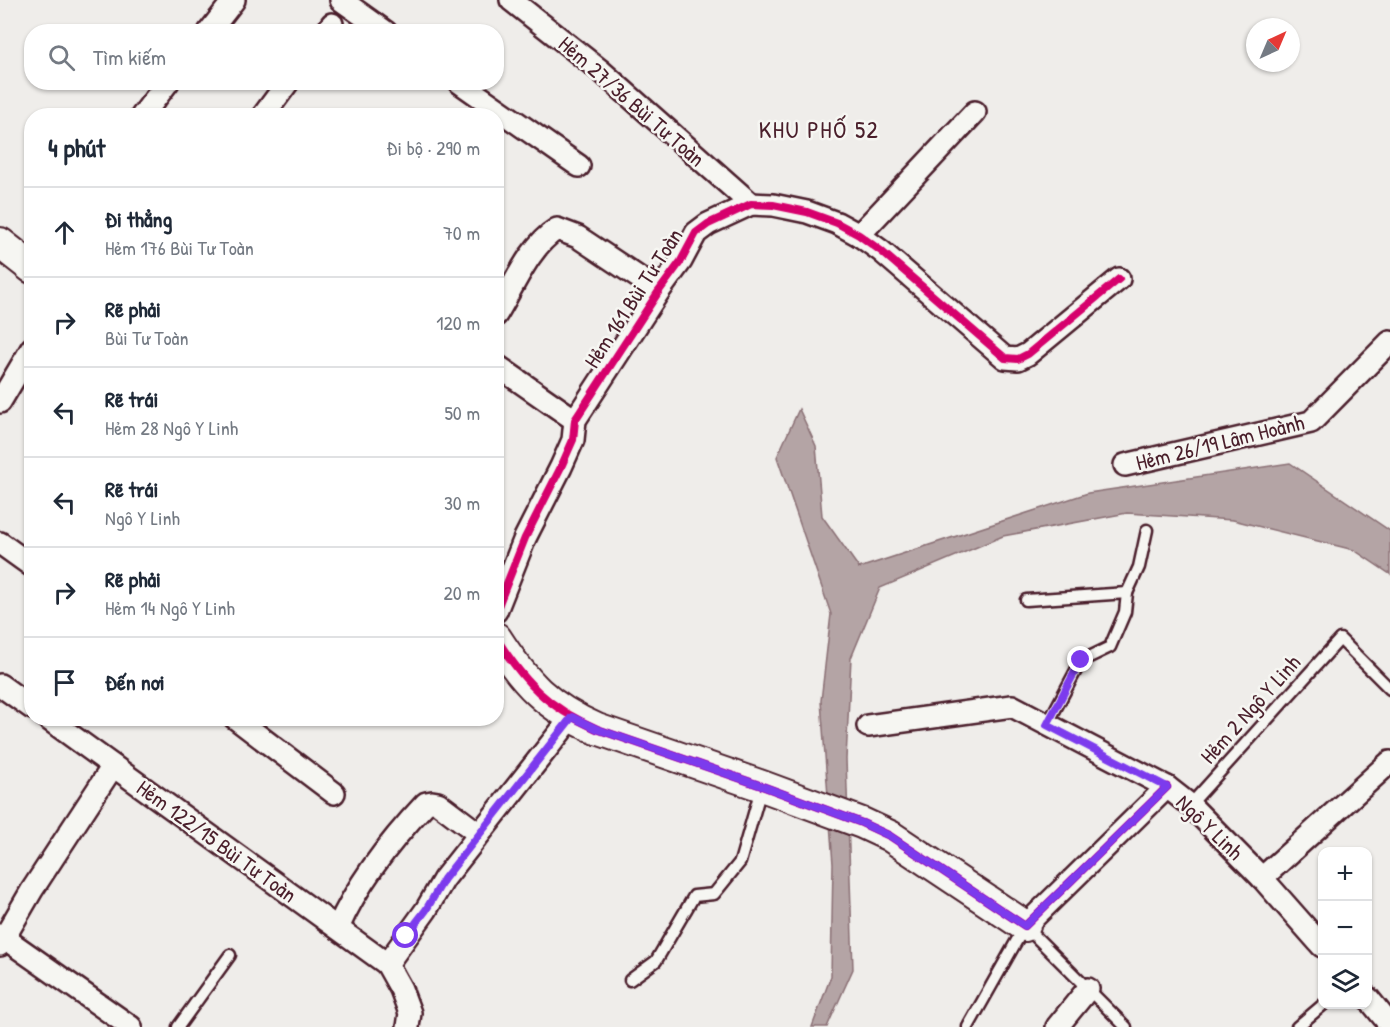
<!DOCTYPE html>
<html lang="vi">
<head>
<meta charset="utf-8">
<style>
  body { margin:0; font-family:"Patrick Hand",sans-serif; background:#f6f6f7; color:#1f2937 }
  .controls { position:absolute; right:18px; bottom:18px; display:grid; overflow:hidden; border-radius:12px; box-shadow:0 2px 4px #0004 }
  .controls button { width:54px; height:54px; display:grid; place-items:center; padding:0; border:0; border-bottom:2px solid #e0e1e3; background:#fff; color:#1f2937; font:30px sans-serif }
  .compass { position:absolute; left:1246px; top:18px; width:54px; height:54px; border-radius:50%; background:#fff; box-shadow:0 2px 4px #0004; rotate:44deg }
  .stop { position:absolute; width:18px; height:18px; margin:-14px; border:4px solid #7c3aed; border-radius:50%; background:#fff }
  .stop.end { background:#7c3aed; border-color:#fff; box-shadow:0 2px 6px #0008 }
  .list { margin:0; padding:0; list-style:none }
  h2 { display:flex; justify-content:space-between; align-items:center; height:78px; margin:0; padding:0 24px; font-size:26px }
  h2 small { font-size:20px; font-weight:400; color:#747a83 }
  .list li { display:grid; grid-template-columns:39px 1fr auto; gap:18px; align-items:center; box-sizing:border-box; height:90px; padding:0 24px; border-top:2px solid #e0e1e3 }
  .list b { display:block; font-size:22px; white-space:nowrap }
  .list p { margin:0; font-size:20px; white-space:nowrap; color:#747a83 }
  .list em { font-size:20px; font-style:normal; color:#747a83 }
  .icon { flex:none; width:33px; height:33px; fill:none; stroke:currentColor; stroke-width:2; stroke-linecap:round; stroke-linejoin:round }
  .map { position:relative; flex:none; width:1390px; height:1027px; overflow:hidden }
  .search { position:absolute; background:#fff; box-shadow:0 2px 4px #0004; left:24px; top:24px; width:480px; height:66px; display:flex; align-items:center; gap:15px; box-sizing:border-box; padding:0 21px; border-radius:24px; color:#747a83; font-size:22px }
  .panel { position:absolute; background:#fff; box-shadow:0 2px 4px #0004; left:24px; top:108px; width:480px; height:618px; border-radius:24px }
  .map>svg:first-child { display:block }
  .water { fill:#b4a4a5; stroke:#8a6f74; stroke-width:1.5 }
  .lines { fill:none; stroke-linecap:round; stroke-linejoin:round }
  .lane-casing { stroke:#4a1f2b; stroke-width:15 }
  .street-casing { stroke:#4a1f2b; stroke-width:26 }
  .secondary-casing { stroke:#4a1f2b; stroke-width:34 }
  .lane { stroke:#f6f6f2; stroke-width:10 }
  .street { stroke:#f6f6f2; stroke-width:21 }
  .secondary { stroke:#f6f6f2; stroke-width:30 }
  .cycleway-casing { stroke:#f6f6f2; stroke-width:11 }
  .cycleway { stroke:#d6006c; stroke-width:8 }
  .route { stroke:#7c3aed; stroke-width:8 }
  .labels { text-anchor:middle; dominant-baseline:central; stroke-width:5; stroke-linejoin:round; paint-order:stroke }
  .street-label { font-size:22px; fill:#4a1f2b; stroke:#f6f6f2 }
  .neighbourhood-label { font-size:24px; letter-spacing:1.5px; fill:#4a1f2b; stroke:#f6f6f2 }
</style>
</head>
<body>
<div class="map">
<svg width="1390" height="1027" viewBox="0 0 1390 1027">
  <rect width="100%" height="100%" fill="#efedea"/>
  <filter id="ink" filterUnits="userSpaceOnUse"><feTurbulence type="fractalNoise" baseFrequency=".0167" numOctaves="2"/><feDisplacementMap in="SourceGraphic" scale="12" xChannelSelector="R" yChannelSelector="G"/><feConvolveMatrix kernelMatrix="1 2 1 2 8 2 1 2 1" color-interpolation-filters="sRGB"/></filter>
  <g filter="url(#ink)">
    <polygon class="water" points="799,409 816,446 822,516 859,568 1088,493 1290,463 1390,531 1390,574 1354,550 1233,520 1127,513 1003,536 880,588 851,658 846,759 853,969 827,1027 812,1027 831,976 833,864 821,701 831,614 777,457"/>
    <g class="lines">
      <g class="lane-casing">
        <g id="lane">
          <polyline points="1127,593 1139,567 1147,530"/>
          <polyline points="1026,600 1127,593 1125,612 1110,647 1081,661 1047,725"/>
          <polyline points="1190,805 1340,639 1390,689"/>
          <polyline points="630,980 656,961 694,896 714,894 740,862 761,789"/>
          <polyline points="178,1027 230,955"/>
          <polyline points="968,1027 1025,926 1126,1027"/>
          <polyline points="1297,1027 1324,1004"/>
        </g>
      </g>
      <g class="street-casing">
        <g id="street">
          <polyline points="341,0 386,32"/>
          <polyline points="511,0 601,71 751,204"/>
          <polyline points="209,32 234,0"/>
          <polyline points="327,32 332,24"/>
          <polyline points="459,82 579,166"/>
          <polyline points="142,116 168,82"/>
          <polyline points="263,116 288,82"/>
          <polyline points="859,235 975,112"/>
          <path d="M496 315C513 288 529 246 557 229L578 237 659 291"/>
          <polyline points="496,365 575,420"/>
          <polyline points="0,402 32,348"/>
          <polyline points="1125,465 1311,422 1390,342"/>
          <polyline points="0,543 32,566"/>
          <polyline points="496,611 525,538 561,467 573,440 575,420 659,291 681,261 696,233 708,224 751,204 773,205 807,212 837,223 859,235 881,251 1005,358 1018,359 1028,354 1119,279"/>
          <polyline points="0,685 32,708"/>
          <polyline points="47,718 387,964 401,989 410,1013 408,1027"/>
          <polyline points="235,718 334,793"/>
          <polyline points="868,726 1012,706 1167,787 1190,805 1262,878 1322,946"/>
          <polyline points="1262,878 1390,762"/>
          <polyline points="1025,926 1167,787"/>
          <path d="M338 928C357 884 393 838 426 803L432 802 438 803 479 834"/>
          <polyline points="0,935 131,1027"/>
          <polyline points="0,945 32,890 113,766"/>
          <polyline points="387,964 426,910 444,879 572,717"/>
          <polyline points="1368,998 1390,1025"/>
          <polyline points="1057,1027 1088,989"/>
        </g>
      </g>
      <g class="secondary-casing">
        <g id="secondary">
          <polyline points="0,243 32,268"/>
          <path d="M496 638C525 683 547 707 597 729L762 786 862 823 890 836 1025 926"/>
        </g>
      </g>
      <use href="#lane" class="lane"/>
      <use href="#street" class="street"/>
      <use href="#secondary" class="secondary"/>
      <g class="cycleway-casing">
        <g id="cycleway">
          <polyline points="496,611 525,538 561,467 573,440 575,420 659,291 681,261 696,233 708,224 751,204 773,205 807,212 837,223 859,235 881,251 1005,358 1018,359 1028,354 1119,279"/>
          <path d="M496 638C525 683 547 707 597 729L762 786 862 823 890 836 1025 926 1167 787"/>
        </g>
      </g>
      <use href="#cycleway" class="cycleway"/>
    </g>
  </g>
  <g class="lines" filter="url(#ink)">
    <polyline class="route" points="406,936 426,910 444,879 572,717 597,729 762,786 862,823 890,836 1025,926 1167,787 1047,725 1081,660"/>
  </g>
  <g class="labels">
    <g class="street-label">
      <text transform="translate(632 101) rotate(41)">Hẻm 27/36 Bùi Tư Toàn</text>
      <text transform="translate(633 298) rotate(-57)">Hẻm 161 Bùi Tư Toàn</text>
      <text transform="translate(1220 442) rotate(-14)">Hẻm 26/19 Lâm Hoành</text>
      <text transform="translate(1250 709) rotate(-48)">Hẻm 2 Ngô Y Linh</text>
      <text transform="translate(1210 827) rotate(44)">Ngô Y Linh</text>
      <text transform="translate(217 841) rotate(36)">Hẻm 122/15 Bùi Tư Toàn</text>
    </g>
    <g class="neighbourhood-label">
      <text x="819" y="129">KHU PHỐ 52</text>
    </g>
  </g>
</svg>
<div class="controls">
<button>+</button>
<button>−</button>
<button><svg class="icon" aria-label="layers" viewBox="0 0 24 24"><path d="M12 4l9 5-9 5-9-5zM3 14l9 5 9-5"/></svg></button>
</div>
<svg class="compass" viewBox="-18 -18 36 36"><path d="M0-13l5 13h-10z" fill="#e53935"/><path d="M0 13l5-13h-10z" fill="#747a83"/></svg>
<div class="stop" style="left:406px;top:936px"></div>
<div class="stop end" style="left:1081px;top:660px"></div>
<div class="search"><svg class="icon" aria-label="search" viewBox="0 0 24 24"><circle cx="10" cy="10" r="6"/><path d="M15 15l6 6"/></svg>Tìm kiếm</div>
<section class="panel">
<h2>4 phút<small>Đi bộ · 290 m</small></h2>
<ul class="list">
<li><svg class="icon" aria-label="ahead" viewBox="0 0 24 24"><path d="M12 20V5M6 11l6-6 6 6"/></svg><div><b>Đi thẳng</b><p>Hẻm 176 Bùi Tư Toàn</p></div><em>70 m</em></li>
<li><svg class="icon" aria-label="right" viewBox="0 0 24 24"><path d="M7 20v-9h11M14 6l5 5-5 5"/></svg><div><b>Rẽ phải</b><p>Bùi Tư Toàn</p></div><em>120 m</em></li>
<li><svg class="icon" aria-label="left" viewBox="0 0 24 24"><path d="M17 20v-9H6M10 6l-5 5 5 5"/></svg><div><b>Rẽ trái</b><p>Hẻm 28 Ngô Y Linh</p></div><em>50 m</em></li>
<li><svg class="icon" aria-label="left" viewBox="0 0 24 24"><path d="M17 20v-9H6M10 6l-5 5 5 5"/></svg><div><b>Rẽ trái</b><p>Ngô Y Linh</p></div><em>30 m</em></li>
<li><svg class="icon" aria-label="right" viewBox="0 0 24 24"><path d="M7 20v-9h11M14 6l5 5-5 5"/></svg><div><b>Rẽ phải</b><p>Hẻm 14 Ngô Y Linh</p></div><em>20 m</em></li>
<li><svg class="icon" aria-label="arrive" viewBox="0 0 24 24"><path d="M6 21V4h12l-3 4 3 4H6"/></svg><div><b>Đến nơi</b></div></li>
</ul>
</section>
</div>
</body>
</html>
